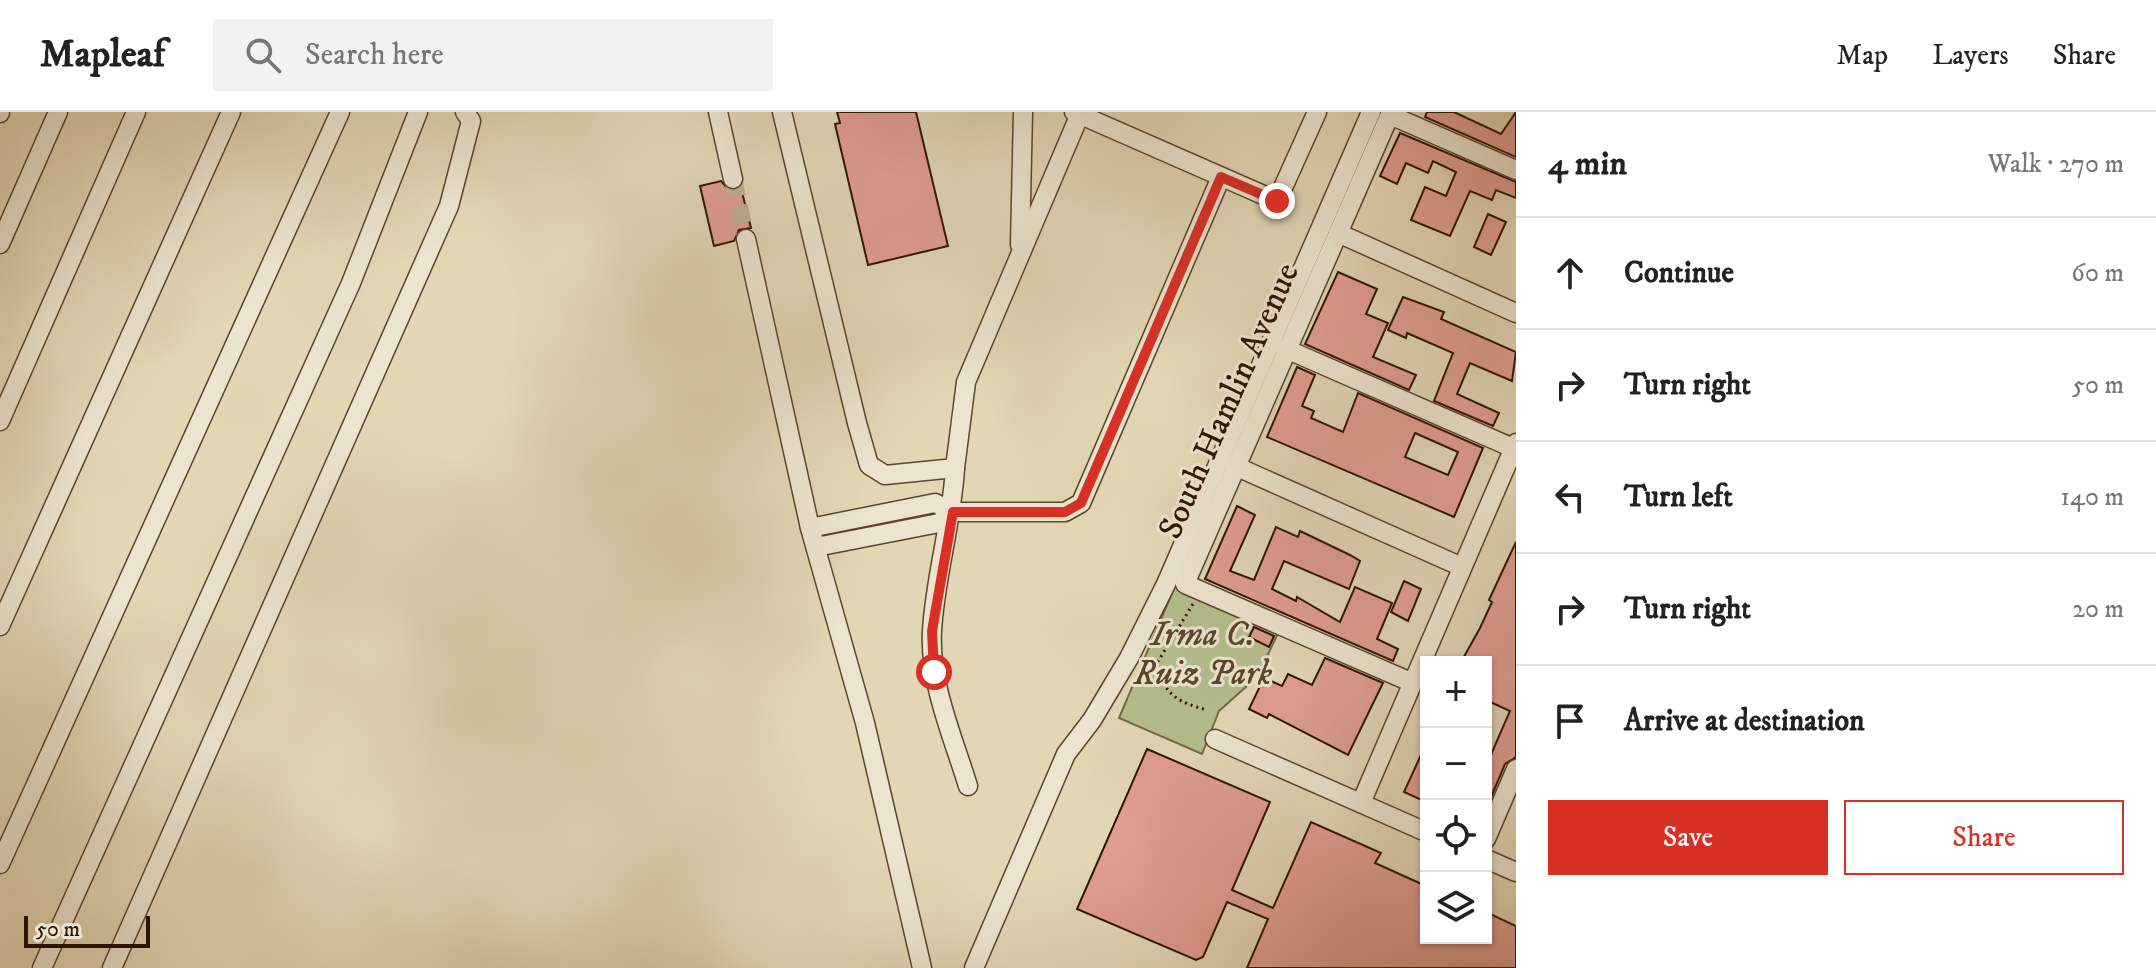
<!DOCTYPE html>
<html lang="en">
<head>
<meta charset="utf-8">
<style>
  body { margin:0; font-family:"IM FELL DW Pica",serif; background:#f2f2f2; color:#222 }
  .controls { position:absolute; right:24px; bottom:24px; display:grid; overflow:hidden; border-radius:0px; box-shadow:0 2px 6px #0004 }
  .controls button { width:72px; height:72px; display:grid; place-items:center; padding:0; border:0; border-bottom:2px solid #e0e0e0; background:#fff; color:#222; font:40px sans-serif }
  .scale { position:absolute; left:24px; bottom:20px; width:126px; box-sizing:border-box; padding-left:8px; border:4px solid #301402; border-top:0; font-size:22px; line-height:28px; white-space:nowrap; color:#301402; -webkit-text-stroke:6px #ece4cf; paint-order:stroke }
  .stop { position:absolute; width:24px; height:24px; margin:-18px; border:6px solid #d93025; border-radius:50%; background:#fff }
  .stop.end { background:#d93025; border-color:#fff; box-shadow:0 2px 8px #0008 }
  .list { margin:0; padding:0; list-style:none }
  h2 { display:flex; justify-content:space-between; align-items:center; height:104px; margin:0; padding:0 32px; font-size:34px }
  h2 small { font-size:26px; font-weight:400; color:#767676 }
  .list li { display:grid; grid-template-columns:52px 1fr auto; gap:24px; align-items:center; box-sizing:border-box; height:112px; padding:0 32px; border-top:2px solid #e0e0e0 }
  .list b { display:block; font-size:30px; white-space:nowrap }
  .list em { font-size:26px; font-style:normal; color:#767676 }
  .actions { display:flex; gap:16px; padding:24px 32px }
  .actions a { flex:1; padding:18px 0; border:2px solid #d93025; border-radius:0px; text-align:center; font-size:28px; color:#d93025 }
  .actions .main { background:#d93025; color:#fff }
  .icon { flex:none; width:44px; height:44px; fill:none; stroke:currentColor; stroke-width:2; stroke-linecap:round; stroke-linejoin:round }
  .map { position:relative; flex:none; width:1516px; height:856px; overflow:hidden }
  header { display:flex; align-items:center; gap:48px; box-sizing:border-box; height:112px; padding:0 40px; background:#fff; border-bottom:2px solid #e0e0e0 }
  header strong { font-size:38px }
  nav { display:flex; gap:44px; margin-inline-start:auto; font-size:28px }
  .search { width:560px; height:72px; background:#f2f2f2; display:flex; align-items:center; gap:20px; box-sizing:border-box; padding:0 28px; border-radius:0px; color:#767676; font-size:30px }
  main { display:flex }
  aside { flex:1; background:#fff }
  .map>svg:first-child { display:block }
  .park { fill:#b4bd8c; stroke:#726847; stroke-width:2 }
  .building { fill:#df9d8f; stroke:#301402; stroke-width:2; fill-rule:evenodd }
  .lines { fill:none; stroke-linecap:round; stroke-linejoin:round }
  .minor-tunnel { stroke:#beaf91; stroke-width:18; stroke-dasharray:18 9; stroke-linecap:butt }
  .minor-casing { stroke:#5c442f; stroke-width:21 }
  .path { stroke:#301402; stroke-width:3; stroke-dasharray:2 4; stroke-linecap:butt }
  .minor { stroke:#ece4cf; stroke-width:18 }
  .route { stroke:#d93025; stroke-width:10 }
  .labels { text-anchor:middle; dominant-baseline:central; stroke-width:6; stroke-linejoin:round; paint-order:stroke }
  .street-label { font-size:34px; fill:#301402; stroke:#ece4cf }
  .park-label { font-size:34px; font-style:italic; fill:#58472b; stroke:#ece4cf }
</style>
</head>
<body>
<header>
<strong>Mapleaf</strong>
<div class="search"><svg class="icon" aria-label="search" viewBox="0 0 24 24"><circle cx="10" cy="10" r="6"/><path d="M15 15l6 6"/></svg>Search here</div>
<nav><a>Map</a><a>Layers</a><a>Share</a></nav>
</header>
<main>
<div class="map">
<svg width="1516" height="856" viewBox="0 0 1516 856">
  <rect width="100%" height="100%" fill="#e2d6b5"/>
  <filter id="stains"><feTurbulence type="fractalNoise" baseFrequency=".0025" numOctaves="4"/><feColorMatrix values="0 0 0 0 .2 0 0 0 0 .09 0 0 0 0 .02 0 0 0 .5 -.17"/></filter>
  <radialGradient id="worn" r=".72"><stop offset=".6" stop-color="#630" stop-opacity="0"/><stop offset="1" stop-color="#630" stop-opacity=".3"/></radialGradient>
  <polygon class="park" points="1176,472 1279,519 1264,551 1248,573 1219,599 1202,642 1119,606"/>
  <g class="building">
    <polygon points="837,0 916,0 948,134 868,153 835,12 840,11"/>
    <polygon points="1427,0 1454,0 1501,22 1516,0 1516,45 1425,5"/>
    <polygon points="1400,21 1516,70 1516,86 1496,78 1492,88 1470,79 1450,124 1411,108 1425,75 1446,84 1456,60 1433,49 1428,61 1406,51 1397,72 1380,64"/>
    <polygon points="721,69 729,78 741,76 751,116 739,118 734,129 714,134 700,74"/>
    <polygon points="1488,102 1506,110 1491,143 1474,135"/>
    <polygon points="1338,160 1377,177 1366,202 1388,211 1373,245 1416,263 1409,278 1305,232"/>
    <polygon points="1403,185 1444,200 1441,207 1516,240 1512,269 1470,251 1457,282 1499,301 1493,314 1434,289 1453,241 1407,221 1406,226 1388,218"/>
    <path d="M1297 255 1315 263 1302 294 1314 299 1311 306 1343 320 1358 281 1483 336 1454 405 1267 325ZM1415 321 1458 340 1448 363 1405 345Z"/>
    <polygon points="1237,394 1255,403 1230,459 1254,468 1276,415 1298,425 1300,419 1350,443 1360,449 1349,477 1284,449 1272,477 1296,489 1297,485 1340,510 1355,475 1392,491 1377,527 1398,537 1393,549 1205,467"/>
    <polygon points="1516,430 1516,645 1505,652 1489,690 1486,654 1510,599 1486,588 1486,550 1461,550 1480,516 1492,490 1489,488"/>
    <polygon points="1404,469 1421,477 1408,509 1391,500"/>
    <polygon points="1254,515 1274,524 1269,535 1249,525"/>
    <polygon points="1325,546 1383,571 1348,643 1269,602 1267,606 1249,597 1264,566 1282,574 1288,562 1312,573"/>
    <polygon points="1426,632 1426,690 1404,680"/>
    <polygon points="1147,637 1270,690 1232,778 1273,796 1311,710 1381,741 1375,751 1426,774 1426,826 1486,826 1486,800 1516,814 1516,856 1247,856 1268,807 1227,790 1203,845 1196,848 1077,797"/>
  </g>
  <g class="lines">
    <polyline class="minor-tunnel" points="733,67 746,127"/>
    <g class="minor-casing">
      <g id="minor">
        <polyline points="718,0 733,67"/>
        <polyline points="782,0 857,311 869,353 885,363 955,356 966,270 1080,2"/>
        <polyline points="1074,0 1277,89 1317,0"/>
        <polyline points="1391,0 1185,472 1413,571"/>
        <polyline points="0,1 0,0"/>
        <polyline points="1390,3 1516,58"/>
        <polyline points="1338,121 1516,201"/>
        <polyline points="746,127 810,416 865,611 922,856"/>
        <polyline points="0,132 58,0"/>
        <polyline points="1020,133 1023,0"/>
        <polyline points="1286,237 1513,336"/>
        <polyline points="0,309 136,0"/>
        <polyline points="1235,354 1462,455"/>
        <path d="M955 356C952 411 935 465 932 519 929 571 953 625 968 674"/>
        <polyline points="810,416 935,391 953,400 1065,400 1081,391 1221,65"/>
        <polyline points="816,435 939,411 953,400"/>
        <polyline points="0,514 231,0"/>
        <polyline points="1215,627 1426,720"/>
        <polyline points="1361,691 1516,331"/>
        <polyline points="1486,727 1516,657"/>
        <polyline points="1486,747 1516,760"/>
        <polyline points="0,752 340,0"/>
        <polyline points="42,856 351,171 418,0"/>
        <polyline points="112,856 449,94 471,9 465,0"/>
        <polyline points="974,856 1066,642 1092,608 1129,546 1166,472 1371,0"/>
      </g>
    </g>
    <path class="path" d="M1193 492 1157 551C1163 582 1177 590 1207 598"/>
    <use href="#minor" class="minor"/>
  </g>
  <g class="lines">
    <polyline class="route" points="934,560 932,519 953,400 1065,400 1081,391 1221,65 1277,89"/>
  </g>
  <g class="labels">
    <g class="street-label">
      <text transform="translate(1229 289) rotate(-66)">South Hamlin Avenue</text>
    </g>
    <g class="park-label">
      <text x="1203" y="523">Irma C.<tspan x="1203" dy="39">Ruiz Park</tspan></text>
    </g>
  </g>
  <rect width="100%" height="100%" filter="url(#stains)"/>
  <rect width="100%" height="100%" fill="url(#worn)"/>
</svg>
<div class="controls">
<button>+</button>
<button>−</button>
<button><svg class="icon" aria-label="locate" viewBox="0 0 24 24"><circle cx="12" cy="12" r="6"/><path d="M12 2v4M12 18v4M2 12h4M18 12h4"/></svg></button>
<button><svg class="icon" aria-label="layers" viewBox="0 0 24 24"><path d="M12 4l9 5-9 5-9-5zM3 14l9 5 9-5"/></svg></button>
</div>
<div class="scale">50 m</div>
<div class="stop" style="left:934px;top:560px"></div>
<div class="stop end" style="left:1277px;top:89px"></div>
</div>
<aside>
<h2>4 min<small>Walk · 270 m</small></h2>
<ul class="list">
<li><svg class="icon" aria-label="ahead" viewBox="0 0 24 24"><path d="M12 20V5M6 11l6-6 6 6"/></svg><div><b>Continue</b></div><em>60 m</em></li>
<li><svg class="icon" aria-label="right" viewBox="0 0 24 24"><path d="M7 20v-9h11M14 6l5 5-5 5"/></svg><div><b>Turn right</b></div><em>50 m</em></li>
<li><svg class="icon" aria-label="left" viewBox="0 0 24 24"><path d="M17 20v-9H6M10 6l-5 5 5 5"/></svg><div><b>Turn left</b></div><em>140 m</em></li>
<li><svg class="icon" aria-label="right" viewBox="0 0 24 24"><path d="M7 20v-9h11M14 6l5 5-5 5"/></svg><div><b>Turn right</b></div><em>20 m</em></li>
<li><svg class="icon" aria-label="arrive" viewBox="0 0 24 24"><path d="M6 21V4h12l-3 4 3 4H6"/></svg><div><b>Arrive at destination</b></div></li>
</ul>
<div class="actions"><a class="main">Save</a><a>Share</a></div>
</aside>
</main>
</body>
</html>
